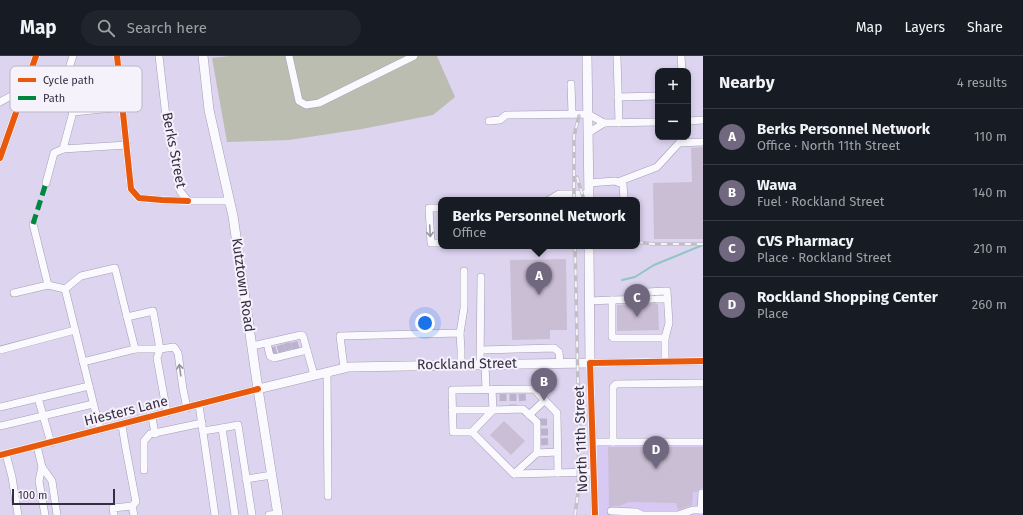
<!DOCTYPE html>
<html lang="en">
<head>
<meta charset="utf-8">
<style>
  body { margin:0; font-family:"Fira Sans",sans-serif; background:#20242c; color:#f1f3f6 }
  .controls { position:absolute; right:12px; top:12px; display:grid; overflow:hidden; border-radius:8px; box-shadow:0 2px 6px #0003 }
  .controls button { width:36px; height:36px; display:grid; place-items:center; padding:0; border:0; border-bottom:1px solid #363941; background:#171b24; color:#f1f3f6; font:20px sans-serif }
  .scale { position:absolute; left:12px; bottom:10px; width:103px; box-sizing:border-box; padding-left:4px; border:2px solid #352e41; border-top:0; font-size:11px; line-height:14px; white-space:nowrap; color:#352e41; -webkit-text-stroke:3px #f5f2fc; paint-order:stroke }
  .you { position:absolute; left:425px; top:267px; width:14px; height:14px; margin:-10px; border:3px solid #fff; border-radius:50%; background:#1a73e8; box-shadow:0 0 0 6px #1a73e833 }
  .badge { display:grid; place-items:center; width:26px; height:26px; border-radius:50%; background:#70687e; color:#fff; font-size:13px; font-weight:700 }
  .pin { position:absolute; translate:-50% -33px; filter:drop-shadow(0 1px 2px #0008) }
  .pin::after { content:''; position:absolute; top:21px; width:14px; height:12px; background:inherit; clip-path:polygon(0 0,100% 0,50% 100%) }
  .popup { position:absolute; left:438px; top:141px; width:202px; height:52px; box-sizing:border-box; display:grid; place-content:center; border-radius:8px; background:#171b24; filter:drop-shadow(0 1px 3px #0005); font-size:13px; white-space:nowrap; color:#9ea1a6 }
  .popup b { font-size:15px; color:#f1f3f6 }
  .popup::after { content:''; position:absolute; left:50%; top:100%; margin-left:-8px; border:8px solid transparent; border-top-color:#171b24 }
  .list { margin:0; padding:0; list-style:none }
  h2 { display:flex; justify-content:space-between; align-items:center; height:52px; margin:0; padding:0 16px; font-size:17px }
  h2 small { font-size:13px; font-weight:400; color:#9ea1a6 }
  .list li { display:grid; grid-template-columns:26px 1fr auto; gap:12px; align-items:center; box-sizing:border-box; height:56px; padding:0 16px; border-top:1px solid #363941 }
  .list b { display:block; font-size:15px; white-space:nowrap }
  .list p { margin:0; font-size:13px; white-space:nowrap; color:#9ea1a6 }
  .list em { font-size:13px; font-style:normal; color:#9ea1a6 }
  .icon { flex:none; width:22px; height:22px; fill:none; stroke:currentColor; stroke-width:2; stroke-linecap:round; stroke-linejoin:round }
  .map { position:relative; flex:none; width:703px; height:459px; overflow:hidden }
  header { display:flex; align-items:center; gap:24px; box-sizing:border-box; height:56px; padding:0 20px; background:#171b24; border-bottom:1px solid #363941 }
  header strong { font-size:19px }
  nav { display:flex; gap:22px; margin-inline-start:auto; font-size:14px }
  .search { width:280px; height:36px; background:#20242c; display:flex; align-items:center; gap:10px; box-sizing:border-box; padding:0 14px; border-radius:22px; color:#9ea1a6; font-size:15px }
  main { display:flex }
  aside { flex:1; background:#171b24 }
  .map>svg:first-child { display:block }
  .built { fill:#d8c9f4 }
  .green { fill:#babdb0 }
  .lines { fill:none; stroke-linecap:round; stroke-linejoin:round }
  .stream { stroke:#8fc5c2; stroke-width:2 }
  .building { fill:#cabed4 }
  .minor-tunnel { stroke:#bbb3cd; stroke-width:7; stroke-dasharray:7 3.5; stroke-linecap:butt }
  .minor-casing { stroke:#a49db2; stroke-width:8 }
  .major-casing { stroke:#a49db2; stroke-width:10 }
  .minor { stroke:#faf9fd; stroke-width:7 }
  .major { stroke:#faf9fd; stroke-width:9 }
  .rail-casing { stroke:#c1bec6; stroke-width:3.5 }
  .rail { stroke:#f5f2fc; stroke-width:2; stroke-dasharray:6; stroke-linecap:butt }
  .quiet { stroke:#00873e; stroke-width:5; stroke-dasharray:10 5; stroke-linecap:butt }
  .cycleway-casing { stroke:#f5f2fc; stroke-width:8 }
  .cycleway { stroke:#e8590c; stroke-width:6 }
  .oneway { stroke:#98949f }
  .labels { text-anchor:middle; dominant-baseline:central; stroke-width:4; stroke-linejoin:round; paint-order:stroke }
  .street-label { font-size:14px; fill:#352e41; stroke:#f5f2fc }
  .key { fill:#f5f2fc; stroke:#bbb7c4; stroke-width:1 }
  .key-label { font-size:11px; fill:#352e41 }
</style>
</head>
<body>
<header>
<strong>Map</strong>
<div class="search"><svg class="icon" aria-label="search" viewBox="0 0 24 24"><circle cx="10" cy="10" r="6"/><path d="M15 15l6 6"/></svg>Search here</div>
<nav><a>Map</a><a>Layers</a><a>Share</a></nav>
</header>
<main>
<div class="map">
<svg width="703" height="459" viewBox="0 0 703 459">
  <rect width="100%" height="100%" fill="#ddd4f0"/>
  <polygon class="built" points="593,386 703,387 703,459 595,459"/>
  <polygon class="green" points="230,0 437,0 455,41 433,59 362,73 289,84 227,86 212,2"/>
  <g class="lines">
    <polyline class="stream" points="622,224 635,221 654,209 703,189"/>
  </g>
  <g class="building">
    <polygon points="703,91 703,183 654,183 653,127 692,126 691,92"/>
    <polygon points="566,203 567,274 550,274 550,283 512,284 510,204"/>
    <polygon points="654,247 658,248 659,274 617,275 617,249"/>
    <polygon points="504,365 525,385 511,399 490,379"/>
    <polygon points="608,391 703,391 703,432 699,433 697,436 693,436 692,449 678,454 676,447 629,446 619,450 609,451"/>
  </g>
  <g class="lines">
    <g class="minor-tunnel">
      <polyline points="294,286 296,293"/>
      <polyline points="287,287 289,295"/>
      <polyline points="280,289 282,296"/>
      <polyline points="272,291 274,299"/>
      <polyline points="503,338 503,348"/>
      <polyline points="513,338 513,349"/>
      <polyline points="522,338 523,348"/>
      <polyline points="540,366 550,366"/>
      <polyline points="541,376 550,376"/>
      <polyline points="541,386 550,385"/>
    </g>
    <g class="minor-casing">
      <g id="minor">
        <polyline points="117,0 131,133 139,142 162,144 188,145"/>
        <polyline points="159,0 167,69 180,135 188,145 229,145"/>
        <polyline points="289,0 299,45 306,49 319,47 414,0"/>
        <polyline points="617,0 619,67"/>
        <polyline points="681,0 682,15"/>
        <polyline points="571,28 572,58"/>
        <polyline points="618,41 658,40"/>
        <polyline points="0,46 24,33"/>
        <polyline points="123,51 73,56 63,93 127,89"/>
        <polyline points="73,56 65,47 68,15 73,0"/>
        <polyline points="489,65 500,64 506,59 588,58 604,67 658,66"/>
        <polyline points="688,65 703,64"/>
        <polyline points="588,77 604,67"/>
        <polyline points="0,102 36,0"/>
        <polyline points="618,126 657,111 679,87 703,86"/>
        <polyline points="46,127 54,97 63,93"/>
        <polyline points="589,127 615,125 623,128 624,144"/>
        <polyline points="549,144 559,138 589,138"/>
        <polyline points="441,152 429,152 431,187 441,187"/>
        <polyline points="33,168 48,229 65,233"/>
        <polyline points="65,233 81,220 115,212 127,261 153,255 160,293 157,302 167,357"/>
        <polyline points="65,233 100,374"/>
        <polyline points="14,237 48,229"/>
        <polyline points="646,243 646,236 667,235 669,267 665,282"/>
        <polyline points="657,243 667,243"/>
        <polyline points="612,244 652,243"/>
        <polyline points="589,245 612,244 612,281 614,282 665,282 665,306"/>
        <polyline points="127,261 135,293"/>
        <polyline points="460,277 464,252 464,215"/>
        <polyline points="267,287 270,300 274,302 307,294"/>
        <polyline points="252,290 301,279 303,280 314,319"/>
        <polyline points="0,294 75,274"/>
        <polyline points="481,294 554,292 559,296 560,307"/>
        <polyline points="83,306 135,293 160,293 174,291 178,297 183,333 187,352"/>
        <polyline points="480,308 481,221"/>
        <polyline points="485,308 486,333"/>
        <polyline points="344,312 340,280 460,277 461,294 461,308"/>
        <polyline points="327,316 328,440"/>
        <polyline points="492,333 493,354 523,353 537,366 537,397"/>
        <polyline points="199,349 215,459"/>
        <polyline points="0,351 38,342"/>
        <polyline points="452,354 493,354 472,376 514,418 594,416"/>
        <polyline points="529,359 545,344"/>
        <polyline points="152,361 155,378"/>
        <polyline points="122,369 125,388 136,446 132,450 134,459"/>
        <polyline points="0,370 93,348"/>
        <polyline points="222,372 238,369 252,459"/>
        <polyline points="203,375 222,372 235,459"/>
        <polyline points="472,376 453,376 452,334 534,333 557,357 558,417"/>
        <polyline points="593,386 703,386"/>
        <polyline points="613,386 613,331 616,328 703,327"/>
        <polyline points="51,387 38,342 89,330"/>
        <polyline points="37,390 42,411 52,425 57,459"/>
        <polyline points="6,398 12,421 18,459"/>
        <polyline points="0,399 258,333"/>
        <polyline points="42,411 39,425 45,459"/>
        <polyline points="144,414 144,385 150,378 202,367"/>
        <polyline points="514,418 537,397 557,396"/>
        <polyline points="246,423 272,419"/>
        <polyline points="701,454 702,437 703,437"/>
        <polyline points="611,455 636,456 642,459 678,459 693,454 703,454"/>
        <polyline points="114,459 113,452 132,450"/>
        <polyline points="269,459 278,458"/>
        <polyline points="595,459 590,307 703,305"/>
      </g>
    </g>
    <g class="major-casing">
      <g id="major">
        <polyline points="203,0 209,54 233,160 258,333 278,459"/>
        <polyline points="587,0 589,144"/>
        <polyline points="258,333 349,311 590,307 589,190"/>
      </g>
    </g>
    <use href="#minor" class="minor"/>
    <use href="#major" class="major"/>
    <g class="rail-casing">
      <g id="rail">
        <polyline points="577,121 584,144"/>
        <polyline points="574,144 574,80 579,60"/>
        <polyline points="637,186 653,188 703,188"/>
        <polyline points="575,459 578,437 579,376 575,190"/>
      </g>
    </g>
    <use href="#rail" class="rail"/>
    <polyline class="quiet" points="33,168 46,127"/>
    <g class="cycleway-casing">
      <g id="cycleway">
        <polyline points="117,0 131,133 139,142 162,144 188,145"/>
        <polyline points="0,102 36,0"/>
        <polyline points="0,399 258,333"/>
        <polyline points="595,459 590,307 703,305"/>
      </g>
    </g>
    <use href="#cycleway" class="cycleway"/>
  </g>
  <defs><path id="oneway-shaft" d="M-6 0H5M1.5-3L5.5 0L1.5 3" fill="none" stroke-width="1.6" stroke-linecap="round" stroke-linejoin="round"/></defs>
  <g class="oneway">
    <use href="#oneway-shaft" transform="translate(430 175) rotate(87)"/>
    <use href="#oneway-shaft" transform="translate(180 314) rotate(-98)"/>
  </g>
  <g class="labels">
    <g class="street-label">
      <text transform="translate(174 94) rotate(79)">Berks Street</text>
      <text transform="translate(243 229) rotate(82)">Kutztown Road</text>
      <text transform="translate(467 308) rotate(-1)">Rockland Street</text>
      <text transform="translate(126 355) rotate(-14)">Hiesters Lane</text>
      <text transform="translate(581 383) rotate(-92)">North 11th Street</text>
    </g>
  </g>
  <rect x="10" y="10" width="132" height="46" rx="6" class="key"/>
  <rect x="18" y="22" width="18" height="4" fill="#e8590c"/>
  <rect x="18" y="40" width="18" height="4" fill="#00873e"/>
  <g class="key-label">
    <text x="43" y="28">Cycle path</text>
    <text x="43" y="46">Path</text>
  </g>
</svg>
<div class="controls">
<button>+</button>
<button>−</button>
</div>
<div class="scale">100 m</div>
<div class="you"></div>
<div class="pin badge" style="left:539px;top:239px">A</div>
<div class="popup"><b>Berks Personnel Network</b>Office</div>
<div class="pin badge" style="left:544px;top:345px">B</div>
<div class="pin badge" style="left:637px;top:261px">C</div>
<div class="pin badge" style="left:656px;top:413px">D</div>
</div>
<aside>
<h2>Nearby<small>4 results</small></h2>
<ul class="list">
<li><span class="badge">A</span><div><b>Berks Personnel Network</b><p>Office · North 11th Street</p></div><em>110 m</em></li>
<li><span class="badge">B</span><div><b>Wawa</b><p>Fuel · Rockland Street</p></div><em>140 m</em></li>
<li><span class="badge">C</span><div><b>CVS Pharmacy</b><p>Place · Rockland Street</p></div><em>210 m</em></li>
<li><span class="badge">D</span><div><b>Rockland Shopping Center</b><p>Place</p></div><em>260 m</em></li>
</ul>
</aside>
</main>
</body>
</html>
